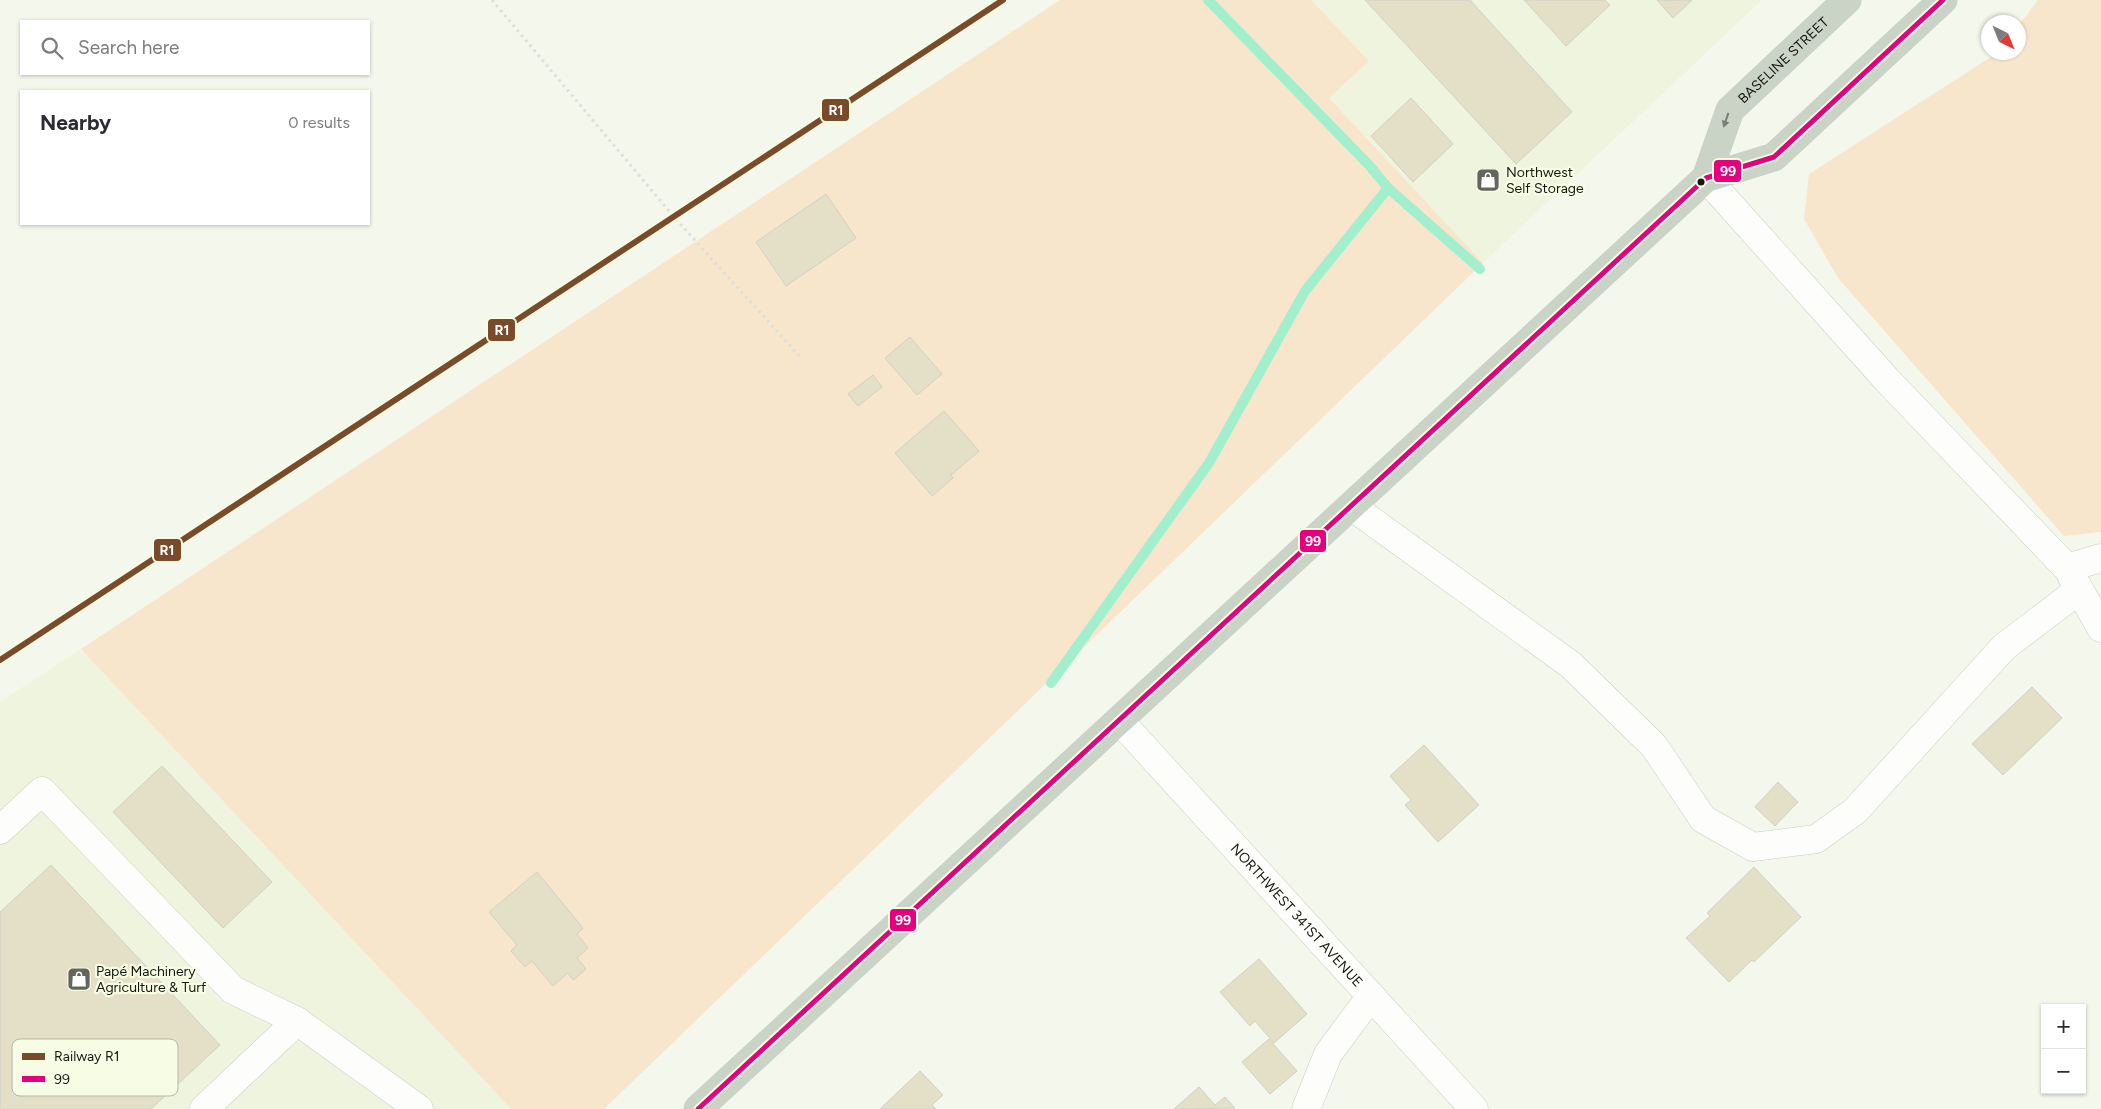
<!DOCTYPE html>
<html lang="en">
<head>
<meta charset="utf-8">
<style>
  body { margin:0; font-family:Figtree,sans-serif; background:#f2f2f3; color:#2b2b33 }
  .controls { position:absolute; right:15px; bottom:15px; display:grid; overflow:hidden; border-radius:0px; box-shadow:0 1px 4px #0004 }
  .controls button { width:45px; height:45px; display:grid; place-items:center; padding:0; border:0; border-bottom:1px solid #e1e1e2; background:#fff; color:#2b2b33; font:25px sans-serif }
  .compass { position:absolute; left:1981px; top:15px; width:45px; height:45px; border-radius:50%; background:#fff; box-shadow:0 1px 4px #0004; rotate:137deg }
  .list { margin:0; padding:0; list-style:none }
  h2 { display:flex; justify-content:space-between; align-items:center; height:65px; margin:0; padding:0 20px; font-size:21px }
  h2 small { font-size:16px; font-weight:400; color:#7c7c81 }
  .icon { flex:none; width:28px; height:28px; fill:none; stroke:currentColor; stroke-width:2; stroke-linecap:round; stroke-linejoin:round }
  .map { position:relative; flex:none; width:2101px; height:1109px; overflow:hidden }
  .search { position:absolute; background:#fff; box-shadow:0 1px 4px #0004; left:20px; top:20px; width:350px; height:55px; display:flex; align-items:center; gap:12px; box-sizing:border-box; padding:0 18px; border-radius:0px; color:#7c7c81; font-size:19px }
  .panel { position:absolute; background:#fff; box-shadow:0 1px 4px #0004; left:20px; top:90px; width:350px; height:135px; border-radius:0px }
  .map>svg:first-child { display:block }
  .built { fill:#eff4de }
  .green { fill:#f7e6cc }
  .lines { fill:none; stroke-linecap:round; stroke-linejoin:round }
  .stream { stroke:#a1efcc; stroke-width:10 }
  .building { fill:#e4e0c8; stroke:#d0d0c6 }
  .minor-casing { stroke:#cbcec4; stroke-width:29 }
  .highway-casing { stroke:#d1d2cd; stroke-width:29 }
  .path { stroke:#dddeda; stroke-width:3; stroke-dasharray:2.5 4; stroke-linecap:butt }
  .minor { stroke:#fdfefc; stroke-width:28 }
  .highway { stroke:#c9d3c6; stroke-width:28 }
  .bus-1-casing { stroke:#f7fde5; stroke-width:9 }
  .bus-1 { stroke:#e5007d; stroke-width:5 }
  .rail-1-casing { stroke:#f7fde5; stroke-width:10 }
  .rail-1 { stroke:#7a4b2a; stroke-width:6 }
  .oneway { fill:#787f74 }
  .bus-dot { fill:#161810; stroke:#f7fde5; stroke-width:2 }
  .labels { text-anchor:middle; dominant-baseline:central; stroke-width:4.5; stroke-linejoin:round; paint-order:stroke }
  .street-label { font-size:14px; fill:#161810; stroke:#f7fde5 }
  .poi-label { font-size:14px; fill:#161810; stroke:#f7fde5; text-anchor:start }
  .key { fill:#f7fde5; stroke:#b4b8a5; stroke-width:1 }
  .key-label { font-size:14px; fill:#161810 }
  .line-badge { stroke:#f7fde5; stroke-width:2 }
  .badge-label { font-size:14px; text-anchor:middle; font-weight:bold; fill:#fff }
</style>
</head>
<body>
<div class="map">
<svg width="2101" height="1109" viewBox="0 0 2101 1109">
  <rect width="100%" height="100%" fill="#f4f7eb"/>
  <g class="built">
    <polygon points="1311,0 1762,0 1483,263 1328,98 1368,61"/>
    <polygon points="81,649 511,1109 0,1109 0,702"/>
  </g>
  <g class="green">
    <polygon points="1060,0 1311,0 1369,61 1329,98 1483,263 604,1109 511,1109 81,649"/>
    <polygon points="2038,0 2101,0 2101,532 2064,536 1838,278 1804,219 1809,174 1997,53 2018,52 2019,25"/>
  </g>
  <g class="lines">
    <g class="stream">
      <polyline points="1208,0 1369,165 1388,188 1480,269"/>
      <polyline points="1051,683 1209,463 1305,291 1388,188"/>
    </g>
  </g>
  <g class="building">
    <polygon points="1365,0 1470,0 1572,112 1516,164"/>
    <polygon points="1524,0 1605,0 1610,5 1566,46"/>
    <polygon points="1657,0 1692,0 1673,18"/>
    <polygon points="1411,98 1453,144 1413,182 1371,136"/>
    <polygon points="826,194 856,238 786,286 756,242"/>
    <polygon points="910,337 942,374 917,395 885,358"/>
    <polygon points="873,375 882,387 858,406 848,394"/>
    <polygon points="944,411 979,451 951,475 953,478 932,496 895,453"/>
    <polygon points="2032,687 2062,718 2003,775 1972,744"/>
    <polygon points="1424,745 1479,805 1438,842 1405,805 1411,800 1390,776"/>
    <polygon points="162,766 272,882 223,928 113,812"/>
    <polygon points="1778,782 1798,802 1775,826 1755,807"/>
    <polygon points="51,865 220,1045 151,1109 0,1109 0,912"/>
    <polygon points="1754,867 1801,917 1754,962 1752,960 1729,982 1686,938 1710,916 1707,913"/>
    <polygon points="537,872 583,928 577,934 588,948 577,958 586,969 573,980 568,973 553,986 532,961 525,967 511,951 517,945 489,912"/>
    <polygon points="1259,959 1307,1014 1274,1043 1255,1021 1250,1026 1220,992"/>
    <polygon points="1269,1039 1297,1071 1270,1094 1242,1062"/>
    <polygon points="920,1071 943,1095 932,1105 936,1109 880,1109"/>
    <polygon points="1199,1087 1215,1105 1225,1097 1235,1108 1174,1109"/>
  </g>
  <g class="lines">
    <g class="minor-casing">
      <g id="minor">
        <polyline points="1706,178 1887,380 2067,568 2101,558"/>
        <polyline points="1351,506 1571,665 1654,746 1703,819 1753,847 1816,839 1855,811 2004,647 2079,590"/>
        <polyline points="2071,575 2101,628"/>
        <path id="s1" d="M1119 720 1474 1109"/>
        <polyline points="0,830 42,791 233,990 297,1021"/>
        <polyline points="204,1109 297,1021 419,1109"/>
        <polyline points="1306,1109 1328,1054 1371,996"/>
      </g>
    </g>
    <g class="highway-casing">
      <g id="highway">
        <path id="s2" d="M1706 178 1730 110 1847 0"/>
        <polyline points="698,1109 1706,178 1774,157 1943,0"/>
      </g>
    </g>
    <polyline class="path" points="492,0 674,217 802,359"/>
    <use href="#minor" class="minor"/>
    <use href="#highway" class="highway"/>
    <g class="bus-1-casing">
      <polyline id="bus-1" points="698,1109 1706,178 1774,157 1943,0"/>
    </g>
    <use href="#bus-1" class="bus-1"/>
    <g class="rail-1-casing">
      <polyline id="rail-1" points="0,660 1003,0"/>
    </g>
    <use href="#rail-1" class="rail-1"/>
  </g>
  <defs><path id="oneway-solid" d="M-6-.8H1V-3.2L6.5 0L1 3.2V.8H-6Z" transform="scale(1.25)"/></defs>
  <use class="oneway" href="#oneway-solid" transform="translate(1726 120) rotate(109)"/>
  <defs>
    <g id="shop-square" transform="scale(1.25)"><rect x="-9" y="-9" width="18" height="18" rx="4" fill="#64665d" stroke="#f7fde5"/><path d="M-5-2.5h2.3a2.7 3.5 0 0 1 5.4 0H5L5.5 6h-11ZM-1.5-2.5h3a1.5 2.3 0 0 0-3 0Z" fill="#fff"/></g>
  </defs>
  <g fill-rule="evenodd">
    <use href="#shop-square" x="1488" y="180"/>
    <use href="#shop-square" x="79" y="979"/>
  </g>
  <circle class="bus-dot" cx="1701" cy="182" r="4.5"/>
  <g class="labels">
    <g class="street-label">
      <text stroke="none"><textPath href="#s2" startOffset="145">BASELINE STREET</textPath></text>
      <text stroke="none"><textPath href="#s1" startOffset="264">NORTHWEST 341ST AVENUE</textPath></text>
    </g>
    <g class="poi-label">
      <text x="1506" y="172">Northwest<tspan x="1506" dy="16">Self Storage</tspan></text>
      <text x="96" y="971">Papé Machinery<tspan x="96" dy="16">Agriculture &amp; Turf</tspan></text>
    </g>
  </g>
  <rect x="12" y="1039" width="166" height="57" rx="8" class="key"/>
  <rect x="22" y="1053" width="23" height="7" fill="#7a4b2a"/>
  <rect x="22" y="1076" width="23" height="6" fill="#e5007d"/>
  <g class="key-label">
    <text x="54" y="1061">Railway R1</text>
    <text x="54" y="1084">99</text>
  </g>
  <g class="line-badge">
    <rect x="821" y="98" width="29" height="24" rx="5" fill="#7a4b2a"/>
    <rect x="1713" y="159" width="29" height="24" rx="5" fill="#e5007d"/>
    <rect x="487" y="318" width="29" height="24" rx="5" fill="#7a4b2a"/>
    <rect x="1299" y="529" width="28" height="24" rx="5" fill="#e5007d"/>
    <rect x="153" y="538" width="29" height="24" rx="5" fill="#7a4b2a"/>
    <rect x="889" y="908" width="28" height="24" rx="5" fill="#e5007d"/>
  </g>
  <g class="badge-label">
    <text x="836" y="115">R1</text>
    <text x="1728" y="176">99</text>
    <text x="502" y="335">R1</text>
    <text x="1313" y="546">99</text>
    <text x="167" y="555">R1</text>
    <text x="903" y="925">99</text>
  </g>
</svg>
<div class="controls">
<button>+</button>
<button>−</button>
</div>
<svg class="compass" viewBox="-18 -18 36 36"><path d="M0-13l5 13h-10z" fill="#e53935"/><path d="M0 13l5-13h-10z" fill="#7c7c81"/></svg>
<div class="search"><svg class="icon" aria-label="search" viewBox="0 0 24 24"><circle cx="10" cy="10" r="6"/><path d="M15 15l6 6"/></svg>Search here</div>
<section class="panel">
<h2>Nearby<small>0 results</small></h2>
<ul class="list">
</ul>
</section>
</div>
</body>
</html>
